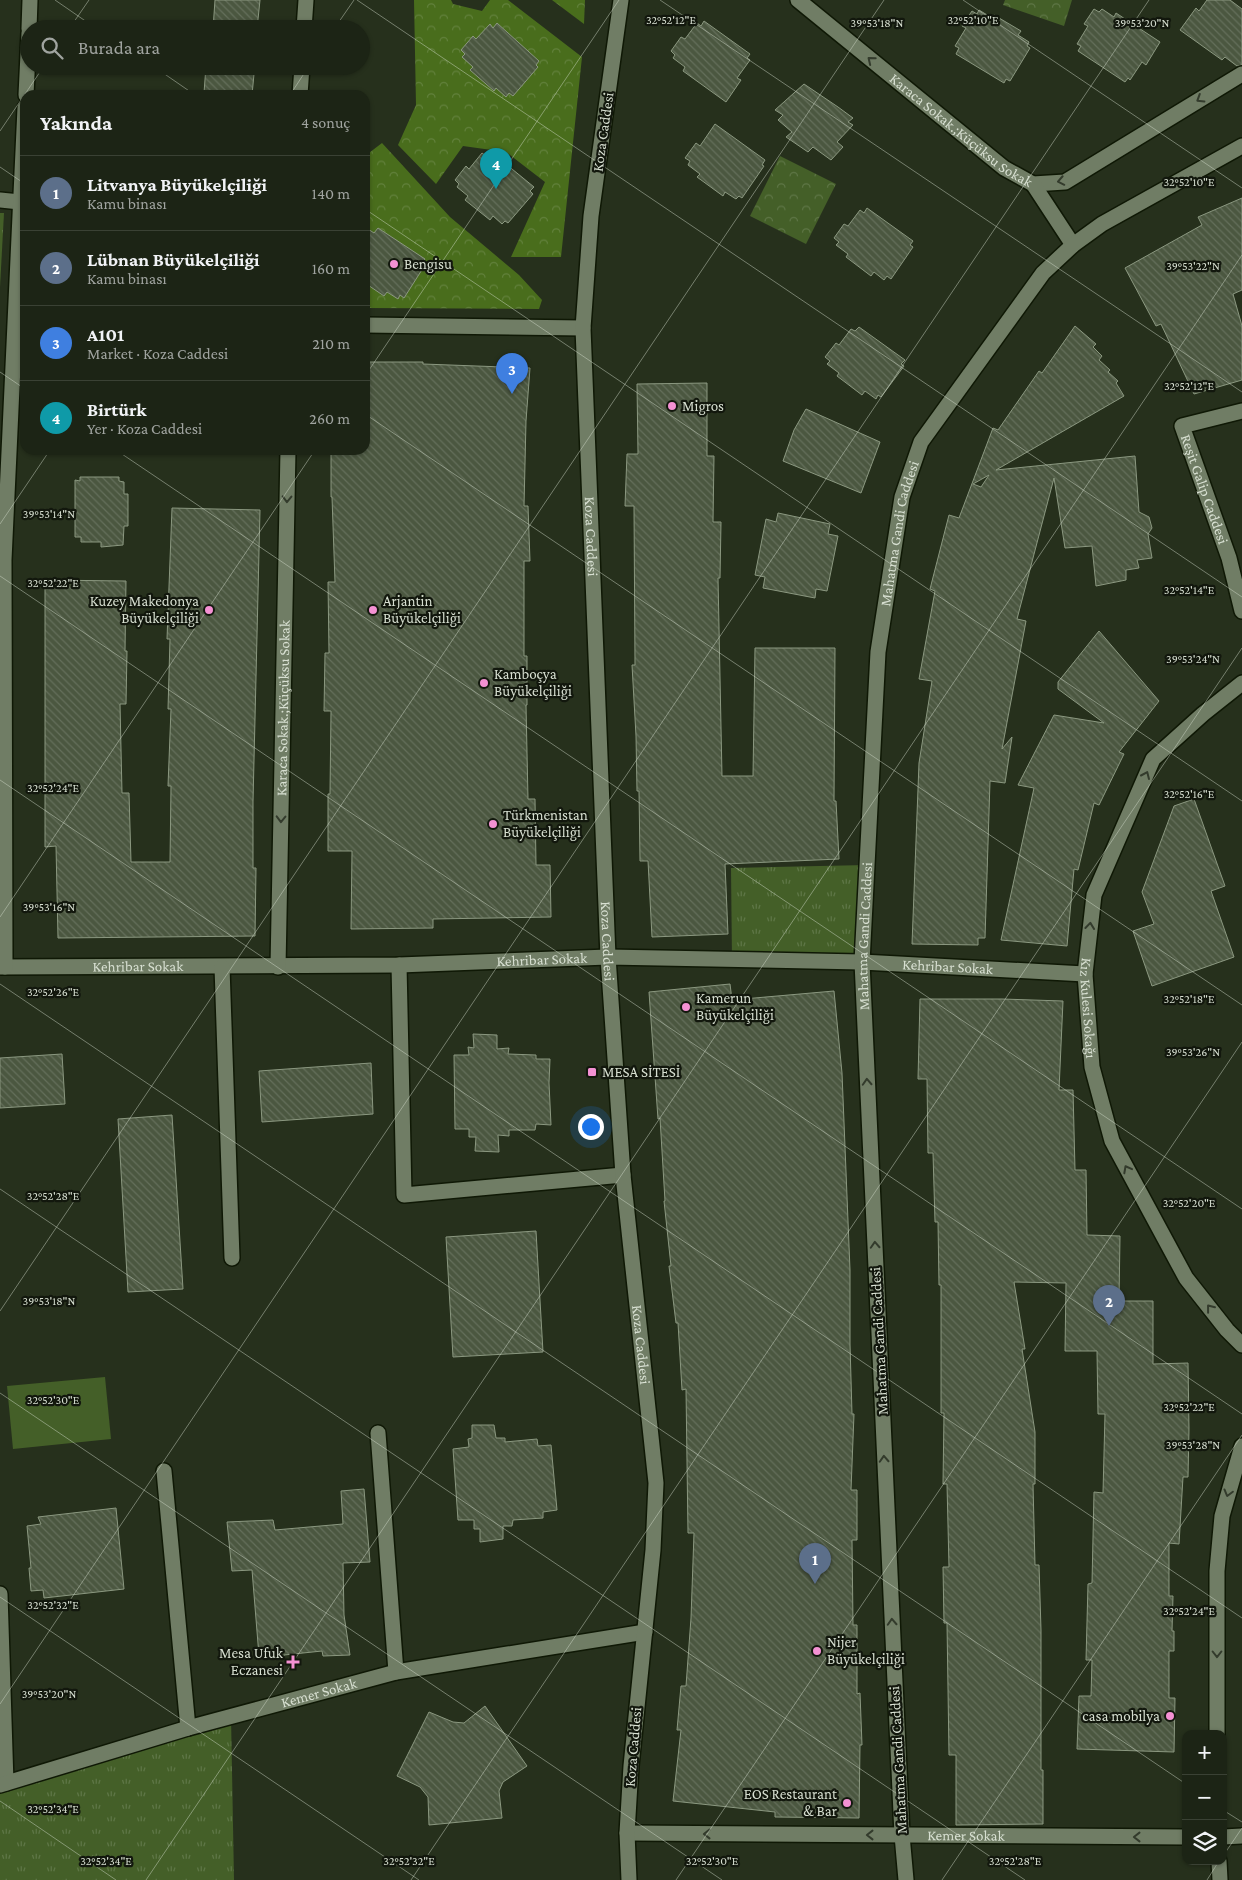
<!DOCTYPE html>
<html lang="tr">
<head>
<meta charset="utf-8">
<style>
  body { margin:0; font-family:"Crimson Pro",serif; background:#293022; color:#f1f3f6 }
  .controls { position:absolute; right:15px; bottom:15px; display:grid; overflow:hidden; border-radius:10px; box-shadow:0 1px 4px #0004 }
  .controls button { width:45px; height:45px; display:grid; place-items:center; padding:0; border:0; border-bottom:1px solid #3a4134; background:#1c2415; color:#f1f3f6; font:25px sans-serif }
  .you { position:absolute; left:590px; top:1126px; width:18px; height:18px; margin:-12px; border:4px solid #fff; border-radius:50%; background:#1a73e8; box-shadow:0 0 0 8px #1a73e833 }
  .badge { display:grid; place-items:center; width:32px; height:32px; border-radius:50%; background:#8c9099; color:#fff; font-size:16px; font-weight:700 }
  .pin { position:absolute; translate:-50% -41px; filter:drop-shadow(0 1px 2px #0008) }
  .pin::after { content:''; position:absolute; top:26px; width:18px; height:15px; background:inherit; clip-path:polygon(0 0,100% 0,50% 100%) }
  .list { margin:0; padding:0; list-style:none }
  h2 { display:flex; justify-content:space-between; align-items:center; height:65px; margin:0; padding:0 20px; font-size:21px }
  h2 small { font-size:16px; font-weight:400; color:#a0a4a0 }
  .list li { display:grid; grid-template-columns:32px 1fr auto; gap:15px; align-items:center; box-sizing:border-box; height:75px; padding:0 20px; border-top:1px solid #3a4134 }
  .list b { display:block; font-size:19px; white-space:nowrap }
  .list p { margin:0; font-size:16px; white-space:nowrap; color:#a0a4a0 }
  .list em { font-size:16px; font-style:normal; color:#a0a4a0 }
  .icon { flex:none; width:28px; height:28px; fill:none; stroke:currentColor; stroke-width:2; stroke-linecap:round; stroke-linejoin:round }
  .map { position:relative; flex:none; width:1242px; height:1880px; overflow:hidden }
  .search { position:absolute; background:#1c2415; box-shadow:0 1px 4px #0004; left:20px; top:20px; width:350px; height:55px; display:flex; align-items:center; gap:12px; box-sizing:border-box; padding:0 18px; border-radius:28px; color:#a0a4a0; font-size:19px }
  .panel { position:absolute; background:#1c2415; box-shadow:0 1px 4px #0004; left:20px; top:90px; width:350px; height:365px; border-radius:15px }
  .map>svg:first-child { display:block }
  .grass { fill:url(#grass-tufts) }
  .forest { fill:url(#forest-crowns) }
  .park { fill:url(#park-crowns) }
  .pitch { fill:#445f28 }
  .building { fill:url(#building-back-hatch); stroke:#8b9880; fill-rule:evenodd }
  .lines { fill:none; stroke-linecap:round; stroke-linejoin:round }
  .street-casing { stroke:#0f1805; stroke-width:18 }
  .secondary-casing { stroke:#0f1805; stroke-width:18 }
  .street { stroke:#707d65; stroke-width:15 }
  .secondary { stroke:#707d65; stroke-width:15 }
  .oneway { stroke:#333b2c }
  .ticks { fill:none; stroke:#d7dfd1; stroke-width:1; stroke-opacity:0.45 }
  .poi-dot { fill:#f491d3; stroke:#12170d; stroke-width:2 }
  .labels { text-anchor:middle; dominant-baseline:central; stroke-width:4.5; stroke-linejoin:round; paint-order:stroke }
  .street-label { font-size:15px; fill:#d7dfd1; stroke:#12170d }
  .poi-label { font-size:15px; fill:#d7dfd1; stroke:#12170d; text-anchor:start }
  .ticks-label { font-size:12px; text-anchor:middle; fill:#d7dfd1; stroke:#12170d; stroke-width:4.5; stroke-linejoin:round; paint-order:stroke }
</style>
</head>
<body>
<div class="map">
<svg width="1242" height="1880" viewBox="0 0 1242 1880">
  <defs>
    <pattern id="grass-tufts" width="24" height="20" patternUnits="userSpaceOnUse" patternTransform="scale(1.25)"><rect width="24" height="20" fill="#445f28"/><path d="M3 7l-1-3M5 7V3M7 7l1-3M15 17l-1-3M17 17v-4M19 17l1-3" fill="none" stroke="#5e7646"/></pattern>
    <pattern id="forest-crowns" width="20" height="18" patternUnits="userSpaceOnUse" patternTransform="scale(1.25)"><rect width="20" height="18" fill="#496d1c"/><path d="M2 6a3 3 0 1 1 6 0M12 15a3 3 0 1 1 6 0" fill="none" stroke="#62813c"/></pattern>
    <pattern id="park-crowns" width="20" height="18" patternUnits="userSpaceOnUse" patternTransform="scale(1.25)"><rect width="20" height="18" fill="#445f28"/><path d="M2 6a3 3 0 1 1 6 0M12 15a3 3 0 1 1 6 0" fill="none" stroke="#5e7646"/></pattern>
    <pattern id="building-back-hatch" width="6" height="6" patternUnits="userSpaceOnUse" patternTransform="scale(1.25)"><rect width="6" height="6" fill="#4b5740"/><path d="M-1 5l2 2M0 0l6 6M5-1l2 2" fill="none" stroke="#646f5b"/></pattern>
  </defs>
  <rect width="100%" height="100%" fill="#26301c"/>
  <g class="grass">
    <polygon points="0,213 4,213 0,287"/>
    <polygon points="867,865 862,962 732,960 731,868"/>
    <polygon points="231,1716 234,1880 0,1880 0,1785"/>
  </g>
  <g class="forest">
    <polygon points="414,0 451,0 453,4 482,11 490,0 508,0 582,57 561,257 511,257 545,182 506,152 463,146 436,184 398,145 416,105"/>
    <polygon points="552,0 585,0 584,24"/>
    <polygon points="382,143 450,217 519,275 542,300 539,309 365,308 365,156"/>
  </g>
  <g class="park">
    <polygon points="1005,0 1072,0 1064,26 1003,5"/>
    <polygon points="780,156 836,184 806,244 750,216"/>
  </g>
  <polygon class="pitch" points="105,1377 111,1439 13,1449 7,1386"/>
  <g class="building">
    <polygon points="215,0 260,0 257,29 213,29"/>
    <polygon points="1207,0 1230,0 1242,9 1242,65 1237,66 1225,57 1222,60 1180,30 1196,8 1199,11"/>
    <polygon points="1094,9 1099,12 1102,9 1114,17 1116,13 1160,42 1146,65 1142,62 1130,80 1128,78 1125,82 1078,51 1081,46 1077,44 1088,26 1084,24"/>
    <polygon points="979,10 992,18 994,15 1021,31 1018,35 1029,42 1027,46 1030,48 1010,81 1006,79 1004,83 956,54 959,48 955,46 966,28 962,26 972,11 977,14"/>
    <polygon points="704,21 750,54 747,58 750,60 737,78 741,80 726,102 683,71 685,67 673,58 675,55 671,51 681,37 685,39 697,23 701,26"/>
    <polygon points="497,23 539,61 536,65 538,67 513,96 509,93 506,97 496,88 494,91 470,70 473,67 462,57 465,54 461,50 473,36 476,39 490,24 493,28"/>
    <polygon points="206,66 251,66 251,73 254,74 252,95 208,95 204,93"/>
    <polygon points="804,84 838,107 853,118 848,122 853,125 837,142 843,147 831,160 813,147 808,152 786,137 792,132 778,120 783,115 775,110"/>
    <polygon points="715,124 765,160 762,165 764,166 742,198 739,196 736,199 725,192 723,196 697,177 700,174 688,165 690,161 685,158 696,143 700,146"/>
    <polygon points="490,151 534,187 530,191 533,194 508,223 505,221 502,224 493,216 490,220 465,200 468,196 457,187 459,184 455,180 466,166 469,169 482,153 486,156"/>
    <polygon points="1242,198 1242,290 1233,294 1242,326 1242,380 1194,394 1161,324 1156,326 1125,268 1202,225 1198,217"/>
    <polygon points="867,208 913,241 910,245 913,247 891,279 887,276 884,280 874,272 871,276 846,257 848,254 836,245 839,242 834,238 844,224 848,226 860,210 864,213"/>
    <polygon points="365,227 374,233 378,228 425,259 422,263 425,265 404,298 400,295 398,299 387,292 384,296 365,283"/>
    <path d="M1075 326 1096 344 1093 347 1102 356 1099 360 1110 370 1108 372 1118 381 1116 383 1124 396 996 470 1135 456 1139 512 1149 517 1152 528 1148 534 1152 558 1137 560 1139 568 1126 570V580L1096 586 1092 546 1065 548 1054 478 1017 619 1026 621 1002 749 1012 737 1005 783 990 781 985 938H978V945L912 944 919 763 932 681 919 679 935 591 930 589 949 515 959 518 993 428 998 430 1039 371 1042 373ZM989 475 981 487 973 484Z"/>
    <polygon points="859,327 905,360 901,364 904,366 881,397 878,395 876,399 865,391 862,395 837,376 839,373 827,364 830,361 825,357 836,343 839,345 851,329 855,331"/>
    <polygon points="365,362 423,362 423,364 530,368 526,421 524,506 528,506 530,561 524,561 524,656 527,656 527,705 526,705 528,799 535,799 536,865 550,865 551,917 433,919 433,928 351,929 352,851 328,851 328,794 330,794 331,711 324,711 325,653 329,653 328,582 335,582 332,497 331,497 331,450 365,450"/>
    <polygon points="707,383 707,456 714,456 713,522 721,522 720,578 718,578 722,776 753,776 755,648 835,648 834,801 836,801 839,859 725,864 728,934 652,937 648,861 640,861 639,791 637,791 636,736 632,665 635,665 634,506 625,506 627,454 638,454 637,384"/>
    <polygon points="806,409 880,442 861,493 783,461 794,430"/>
    <polygon points="80,477 119,477 119,481 124,482 124,494 128,494 128,526 124,526 123,545 101,547 101,542 81,542 81,537 75,537 75,480 80,481"/>
    <polygon points="172,508 260,510 253,802 253,868 256,868 255,936 58,938 56,846 45,847 45,580 126,581 125,651 127,651 126,704 120,704 122,793 129,793 131,862 170,862 171,786 168,786 171,709 168,709 170,639 167,639"/>
    <polygon points="778,513 830,524 828,534 838,536 827,591 816,589 815,598 763,588 765,577 755,575 766,519 776,522"/>
    <polygon points="1099,631 1159,701 1119,752 1124,754 1099,805 1094,803 1078,870 1074,869 1067,946 1001,940 1034,788 1018,785 1054,715 1104,723 1058,689 1058,682"/>
    <polygon points="1194,799 1225,886 1211,891 1234,957 1152,986 1133,931 1154,924 1142,892 1174,806"/>
    <polygon points="730,984 732,1000 834,991 842,1073 850,1270 850,1344 852,1414 854,1414 851,1490 857,1490 857,1540 852,1540 853,1625 857,1625 857,1694 860,1693 862,1745 860,1745 859,1818 775,1817 775,1812 673,1801 681,1730 677,1730 681,1686 686,1686 691,1618 694,1533 688,1533 686,1389 682,1390 678,1323 676,1323 669,1266 671,1266 664,1201 665,1201 660,1118 658,1119 649,992"/>
    <polygon points="920,999 1002,999 1063,1001 1059,1090 1073,1090 1075,1170 1086,1170 1087,1235 1120,1236 1119,1301 1153,1301 1153,1364 1188,1363 1189,1429 1188,1477 1183,1477 1179,1544 1169,1543 1169,1596 1173,1596 1172,1631 1174,1631 1174,1651 1169,1651 1169,1698 1175,1698 1174,1752 1077,1749 1079,1696 1091,1696 1092,1660 1086,1660 1088,1584 1092,1583 1094,1492 1103,1493 1105,1414 1098,1414 1097,1351 1065,1351 1066,1283 1014,1282 1025,1349 1022,1349 1035,1432 1035,1484 1033,1484 1035,1565 1039,1565 1041,1630 1041,1770 1043,1770 1043,1824 956,1825 956,1755 949,1755 947,1623 944,1623 943,1567 949,1567 947,1484 943,1484 944,1413 941,1413 941,1285 939,1285 938,1222 935,1222 933,1153 928,1153 927,1079 918,1079"/>
    <polygon points="473,1034 497,1035 497,1049 509,1048 508,1054 536,1055 536,1059 550,1059 549,1083 551,1125 536,1124 535,1130 509,1130 509,1136 498,1135 499,1152 475,1151 476,1137 469,1137 469,1129 455,1129 454,1055 469,1055 468,1047 474,1048"/>
    <polygon points="62,1054 65,1104 0,1108 0,1058"/>
    <polygon points="371,1063 373,1114 262,1122 259,1071"/>
    <polygon points="172,1115 183,1289 128,1292 118,1119"/>
    <polygon points="536,1231 543,1352 453,1357 446,1237"/>
    <polygon points="472,1425 494,1425 496,1438 505,1438 505,1442 537,1439 538,1446 551,1445 557,1510 543,1512 543,1518 513,1520 512,1526 503,1526 503,1539 480,1542 480,1529 474,1529 474,1520 458,1520 453,1449 469,1447 468,1439 472,1438"/>
    <polygon points="364,1489 370,1562 343,1563 344,1615 350,1655 323,1656 322,1651 284,1655 284,1657 259,1656 252,1570 232,1571 227,1522 273,1520 275,1530 343,1524 341,1491"/>
    <polygon points="116,1508 124,1589 44,1598 43,1590 31,1591 29,1568 31,1568 27,1526 41,1524 38,1517"/>
    <polygon points="485,1706 527,1766 503,1782 499,1791 502,1818 429,1825 428,1797 420,1787 397,1776 429,1712 453,1722 464,1723"/>
  </g>
  <g class="lines">
    <g class="street-casing">
      <g id="street">
        <path id="s1" d="M798 0 1004 168 1033 184 1065 182 1242 74"/>
        <polyline points="29,29 30,0"/>
        <polyline points="304,29 306,0"/>
        <polyline points="26,95 29,33"/>
        <polyline points="300,95 302,66"/>
        <polyline points="1033,184 1073,245"/>
        <polyline points="0,200 20,202"/>
        <polyline points="365,325 583,328"/>
        <path id="s2" d="M1242 411 1182 426 1229 558 1242 611"/>
        <path id="s3" d="M1242 683 1203 714 1153 759 1094 895 1085 974 1092 1067 1112 1141 1186 1278 1227 1330 1242 1345"/>
        <polyline points="399,965 404,1195 623,1175"/>
        <path id="s4" d="M0 967 399 965 608 957 862 962 1085 974"/>
        <polyline points="5,967 4,560 25,108"/>
        <polyline points="222,967 232,1258"/>
        <path id="s5" d="M278 967 288 450"/>
        <polyline points="378,1433 396,1672"/>
        <polyline points="164,1471 188,1728"/>
        <polyline points="0,1594 6,1783"/>
        <path id="s6" d="M0 1785 188 1728 396 1672 645 1632"/>
        <path id="s7" d="M627 1833 1186 1837"/>
        <path id="s8" d="M906 1880 902 1835 862 962 878 652 902 497 921 442 1043 273 1073 245 1102 224 1242 146"/>
      </g>
    </g>
    <g class="secondary-casing">
      <g id="secondary">
        <path id="s9" d="M621 0 591 216 583 328 608 957 623 1175 656 1483 653 1550 631 1766 627 1833 629 1880"/>
        <polyline points="1217,1734 1217,1571 1222,1516 1242,1446"/>
        <polyline points="1223,1837 1242,1836"/>
        <polyline points="1219,1861 1220,1880"/>
      </g>
    </g>
    <use href="#street" class="street"/>
    <use href="#secondary" class="secondary"/>
  </g>
  <defs><path id="oneway-chevron" d="M-2-3.5L2.5 0L-2 3.5" fill="none" stroke-width="1.6" stroke-linecap="round" stroke-linejoin="round" transform="scale(1.25)"/></defs>
  <g class="oneway">
    <use href="#oneway-chevron" transform="translate(871 60) rotate(-141)"/>
    <use href="#oneway-chevron" transform="translate(1200 99) rotate(148)"/>
    <use href="#oneway-chevron" transform="translate(1061 181) rotate(169)"/>
    <use href="#oneway-chevron" transform="translate(287 499) rotate(91)"/>
    <use href="#oneway-chevron" transform="translate(1146 775) rotate(-66)"/>
    <use href="#oneway-chevron" transform="translate(281 819) rotate(91)"/>
    <use href="#oneway-chevron" transform="translate(1090 926) rotate(-84)"/>
    <use href="#oneway-chevron" transform="translate(867 1082) rotate(-93)"/>
    <use href="#oneway-chevron" transform="translate(1127 1169) rotate(-118)"/>
    <use href="#oneway-chevron" transform="translate(875 1245) rotate(-93)"/>
    <use href="#oneway-chevron" transform="translate(1210 1308) rotate(-128)"/>
    <use href="#oneway-chevron" transform="translate(884 1459) rotate(-93)"/>
    <use href="#oneway-chevron" transform="translate(1228 1493) rotate(105)"/>
    <use href="#oneway-chevron" transform="translate(892 1622) rotate(-93)"/>
    <use href="#oneway-chevron" transform="translate(1217 1654) rotate(90)"/>
    <use href="#oneway-chevron" transform="translate(707 1834) rotate(-180)"/>
    <use href="#oneway-chevron" transform="translate(870 1835) rotate(-180)"/>
    <use href="#oneway-chevron" transform="translate(1137 1837) rotate(-180)"/>
  </g>
  <path class="ticks" d="M55 0 97 29M357 0 1242 597M660 0 1242 392M963 0 1242 188M69 29 89 0M334 29 354 0M153 66 195 95M290 95 309 66M0 131 44 66M0 167 25 184M365 209 1242 801M0 372 25 389M365 376 619 0M365 414 1242 1005M116 450 1242 1209M0 524 50 450M0 576 1242 1414M0 780 1242 1618M0 917 315 450M0 984 1186 1784M0 1189 1025 1880M0 1311 884 0M0 1393 722 1880M0 1597 419 1880M0 1704 1149 0M0 1801 116 1880M1223 1810 1242 1822M1223 1856 1242 1828M146 1880 1242 255M411 1880 1242 648M676 1880 1242 1042M942 1880 1242 1435M1207 1880 1219 1861"/>
  <g class="poi-dot">
    <circle cx="394" cy="264" r="5"/>
    <circle cx="672" cy="406" r="5"/>
    <circle cx="209" cy="610" r="5"/>
    <circle cx="373" cy="610" r="5"/>
    <circle cx="484" cy="683" r="5"/>
    <circle cx="493" cy="824" r="5"/>
    <circle cx="686" cy="1007" r="5"/>
    <rect x="587" y="1067" width="10" height="10" rx="2.5"/>
    <circle cx="817" cy="1651" r="5"/>
    <path d="M290.5 1654.5h5v5h5v5h-5v5h-5v-5h-5v-5h5z"/>
    <circle cx="1170" cy="1716" r="5"/>
    <circle cx="847" cy="1803" r="5"/>
  </g>
  <g class="labels">
    <g class="street-label">
      <text stroke="none"><textPath href="#s1" startOffset="209">Karaca Sokak.;Küçüksu Sokak</textPath></text>
      <text transform="translate(603 132) rotate(-82)">Koza Caddesi</text>
      <text stroke="none"><textPath href="#s2" startOffset="129">Reşit Galip Caddesi</textPath></text>
      <text stroke="none"><textPath href="#s8" startOffset="1350">Mahatma Gandi Caddesi</textPath></text>
      <text stroke="none"><textPath href="#s9" startOffset="539">Koza Caddesi</textPath></text>
      <text stroke="none"><textPath href="#s5" startOffset="259">Karaca Sokak.;Küçüksu Sokak</textPath></text>
      <text stroke="none"><textPath href="#s8" startOffset="945">Mahatma Gandi Caddesi</textPath></text>
      <text stroke="none"><textPath href="#s9" startOffset="944">Koza Caddesi</textPath></text>
      <text stroke="none"><textPath href="#s4" startOffset="542">Kehribar Sokak</textPath></text>
      <text stroke="none"><textPath href="#s4" startOffset="138">Kehribar Sokak</textPath></text>
      <text stroke="none"><textPath href="#s4" startOffset="948">Kehribar Sokak</textPath></text>
      <text stroke="none"><textPath href="#s3" startOffset="379">Kız Kulesi Sokağı</textPath></text>
      <text transform="translate(879 1341) rotate(-93)">Mahatma Gandi Caddesi</text>
      <text stroke="none"><textPath href="#s9" startOffset="1349">Koza Caddesi</textPath></text>
      <text stroke="none"><textPath href="#s6" startOffset="332">Kemer Sokak</textPath></text>
      <text transform="translate(633 1747) rotate(-85)">Koza Caddesi</text>
      <text transform="translate(898 1760) rotate(-93)">Mahatma Gandi Caddesi</text>
      <text stroke="none"><textPath href="#s7" startOffset="339">Kemer Sokak</textPath></text>
    </g>
    <g class="poi-label">
      <text x="404" y="264">Bengisu</text>
      <text x="682" y="406">Migros</text>
      <text x="199" y="601" text-anchor="end">Kuzey Makedonya<tspan x="199" dy="17">Büyükelçiliği</tspan></text>
      <text x="383" y="601">Arjantin<tspan x="383" dy="17">Büyükelçiliği</tspan></text>
      <text x="494" y="674">Kamboçya<tspan x="494" dy="17">Büyükelçiliği</tspan></text>
      <text x="503" y="815">Türkmenistan<tspan x="503" dy="17">Büyükelçiliği</tspan></text>
      <text x="696" y="998">Kamerun<tspan x="696" dy="17">Büyükelçiliği</tspan></text>
      <text x="602" y="1072">MESA SİTESİ</text>
      <text x="827" y="1642">Nijer<tspan x="827" dy="17">Büyükelçiliği</tspan></text>
      <text x="283" y="1653" text-anchor="end">Mesa Ufuk<tspan x="283" dy="17">Eczanesi</tspan></text>
      <text x="1160" y="1716" text-anchor="end">casa mobilya</text>
      <text x="837" y="1794" text-anchor="end">EOS Restaurant<tspan x="837" dy="17">&amp; Bar</tspan></text>
    </g>
  </g>
  <g class="ticks-label">
    <text x="671" y="24">32°52'12"E</text>
    <text x="973" y="24">32°52'10"E</text>
    <text x="877" y="27">39°53'18"N</text>
    <text x="1142" y="27">39°53'20"N</text>
    <text x="1189" y="186">32°52'10"E</text>
    <text x="1193" y="270">39°53'22"N</text>
    <text x="1189" y="390">32°52'12"E</text>
    <text x="49" y="518">39°53'14"N</text>
    <text x="53" y="587">32°52'22"E</text>
    <text x="1189" y="594">32°52'14"E</text>
    <text x="1193" y="663">39°53'24"N</text>
    <text x="53" y="792">32°52'24"E</text>
    <text x="1189" y="798">32°52'16"E</text>
    <text x="49" y="911">39°53'16"N</text>
    <text x="53" y="996">32°52'26"E</text>
    <text x="1189" y="1003">32°52'18"E</text>
    <text x="1193" y="1056">39°53'26"N</text>
    <text x="53" y="1200">32°52'28"E</text>
    <text x="1189" y="1207">32°52'20"E</text>
    <text x="49" y="1305">39°53'18"N</text>
    <text x="53" y="1404">32°52'30"E</text>
    <text x="1189" y="1411">32°52'22"E</text>
    <text x="1193" y="1449">39°53'28"N</text>
    <text x="53" y="1609">32°52'32"E</text>
    <text x="1189" y="1615">32°52'24"E</text>
    <text x="49" y="1698">39°53'20"N</text>
    <text x="53" y="1813">32°52'34"E</text>
    <text x="106" y="1865">32°52'34"E</text>
    <text x="409" y="1865">32°52'32"E</text>
    <text x="712" y="1865">32°52'30"E</text>
    <text x="1015" y="1865">32°52'28"E</text>
  </g>
</svg>
<div class="controls">
<button>+</button>
<button>−</button>
<button><svg class="icon" aria-label="layers" viewBox="0 0 24 24"><path d="M12 4l9 5-9 5-9-5zM3 14l9 5 9-5"/></svg></button>
</div>
<div class="you"></div>
<div class="pin badge" style="left:815px;top:1584px;background:#5c6f8a">1</div>
<div class="pin badge" style="left:1109px;top:1326px;background:#5c6f8a">2</div>
<div class="pin badge" style="left:512px;top:394px;background:#3f7fe0">3</div>
<div class="pin badge" style="left:496px;top:189px;background:#0f9aa8">4</div>
<div class="search"><svg class="icon" aria-label="search" viewBox="0 0 24 24"><circle cx="10" cy="10" r="6"/><path d="M15 15l6 6"/></svg>Burada ara</div>
<section class="panel">
<h2>Yakında<small>4 sonuç</small></h2>
<ul class="list">
<li><span class="badge" style="background:#5c6f8a">1</span><div><b>Litvanya Büyükelçiliği</b><p>Kamu binası</p></div><em>140 m</em></li>
<li><span class="badge" style="background:#5c6f8a">2</span><div><b>Lübnan Büyükelçiliği</b><p>Kamu binası</p></div><em>160 m</em></li>
<li><span class="badge" style="background:#3f7fe0">3</span><div><b>A101</b><p>Market · Koza Caddesi</p></div><em>210 m</em></li>
<li><span class="badge" style="background:#0f9aa8">4</span><div><b>Birtürk</b><p>Yer · Koza Caddesi</p></div><em>260 m</em></li>
</ul>
</section>
</div>
</body>
</html>
